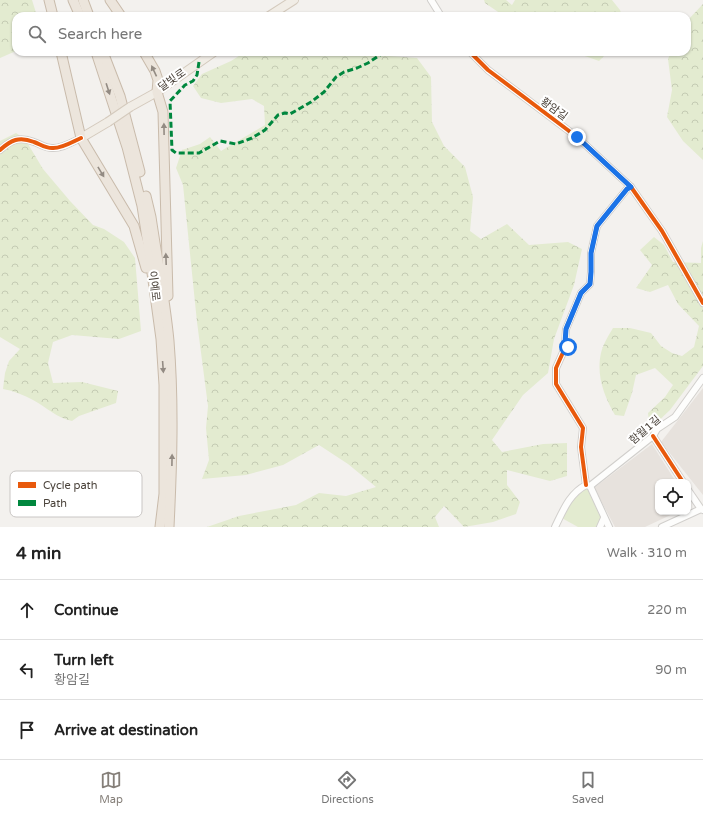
<!DOCTYPE html>
<html lang="en">
<head>
<meta charset="utf-8">
<style>
  body { margin:0; font-family:"Varela Round","Noto Sans KR",sans-serif; background:#f6f6f6; color:#222 }
  .controls { position:absolute; right:12px; bottom:12px; display:grid; overflow:hidden; border-radius:8px; box-shadow:0 1px 3px #0004 }
  .controls button { width:36px; height:36px; display:grid; place-items:center; padding:0; border:0; border-bottom:1px solid #e0e0e0; background:#fff; color:#222; font:20px sans-serif }
  .stop { position:absolute; width:12px; height:12px; margin:-9px; border:3px solid #1a73e8; border-radius:50%; background:#fff }
  .stop.end { background:#1a73e8; border-color:#fff; box-shadow:0 1px 4px #0008 }
  .list { margin:0; padding:0; list-style:none }
  h2 { display:flex; justify-content:space-between; align-items:center; height:52px; margin:0; padding:0 16px; font-size:17px }
  h2 small { font-size:13px; font-weight:400; color:#767676 }
  .list li { display:grid; grid-template-columns:26px 1fr auto; gap:12px; align-items:center; box-sizing:border-box; height:60px; padding:0 16px; border-top:1px solid #e0e0e0 }
  .list b { display:block; font-size:15px; white-space:nowrap }
  .list p { margin:0; font-size:13px; white-space:nowrap; color:#767676 }
  .list em { font-size:13px; font-style:normal; color:#767676 }
  .icon { flex:none; width:22px; height:22px; fill:none; stroke:currentColor; stroke-width:2; stroke-linecap:round; stroke-linejoin:round }
  .map { position:relative; flex:none; width:703px; height:527px; overflow:hidden }
  .search { position:absolute; background:#fff; box-shadow:0 1px 3px #0004; left:12px; right:12px; top:12px; height:44px; display:flex; align-items:center; gap:10px; box-sizing:border-box; padding:0 14px; border-radius:12px; color:#767676; font-size:15px }
  .sheet { height:232px; background:#fff }
  nav { display:flex; justify-content:space-around; align-items:center; box-sizing:border-box; height:56px; border-top:1px solid #e0e0e0; background:#fff; font-size:11px; color:#767676 }
  nav a { display:grid; justify-items:center; gap:2px }
  nav .on { color:#857f79 }
  .map>svg:first-child { display:block }
  .residential { fill:#e7e2dd }
  .green { fill:#e3ebd0 }
  .forest { fill:url(#forest-crowns) }
  .lines { fill:none; stroke-linecap:round; stroke-linejoin:round }
  .minor-casing { stroke:#d1cfcc; stroke-width:8 }
  .major-casing { stroke:#d4cabd; stroke-width:10 }
  .highway-casing { stroke:#c9bbab; stroke-width:11 }
  .minor { stroke:#fdfdfc; stroke-width:6 }
  .major { stroke:#f1ede6; stroke-width:8 }
  .highway { stroke:#ece5dc; stroke-width:9 }
  .major-bridge-casing { stroke:#d4cabd; stroke-width:10; stroke-linecap:butt }
  .major-bridge { stroke:#f1ede6; stroke-width:8 }
  .quiet { stroke:#00873e; stroke-width:3; stroke-dasharray:6 3; stroke-linecap:butt }
  .cycleway-casing { stroke:#fff; stroke-width:6 }
  .cycleway { stroke:#e8590c; stroke-width:4 }
  .oneway { fill:#938b83 }
  .route { stroke:#1a73e8; stroke-width:5 }
  .labels { text-anchor:middle; dominant-baseline:central; stroke-width:4; stroke-linejoin:round; paint-order:stroke }
  .street-label { font-size:11px; fill:#4a423a; stroke:#fff }
  .key { fill:#fff; stroke:#c9c6c4; stroke-width:1 }
  .key-label { font-size:11px; fill:#4a423a }
</style>
</head>
<body>
<div class="map">
<svg width="703" height="527" viewBox="0 0 703 527">
  <defs>
    <pattern id="forest-crowns" width="20" height="18" patternUnits="userSpaceOnUse"><rect width="20" height="18" fill="#e3ebd0"/><path d="M2 6a3 3 0 1 1 6 0M12 15a3 3 0 1 1 6 0" fill="none" stroke="#c4cbb3"/></pattern>
  </defs>
  <rect width="100%" height="100%" fill="#f3f1ee"/>
  <g class="residential">
    <polygon points="703,388 703,495 661,442"/>
    <polygon points="652,444 676,482 658,482 658,512 677,512 645,527 615,527 594,488"/>
  </g>
  <polygon class="green" points="586,485 604,518 600,527 578,527 560,517 571,497"/>
  <g class="forest">
    <polygon points="0,0 32,0 37,16 16,16 16,51 0,58"/>
    <polygon points="484,0 506,0 512,5 515,0 612,0 620,10 622,16 504,16 485,3"/>
    <polygon points="703,4 703,160 683,141 667,117 672,90 668,59 671,52 687,52 687,21"/>
    <polygon points="245,52 359,52 361,54 417,58 431,77 432,122 444,146 465,167 473,197 470,231 481,239 507,224 529,245 568,242 582,249 574,285 554,339 548,373 523,395 492,440 502,452 543,444 567,443 567,476 550,481 507,470 507,485 520,502 516,514 493,522 464,527 444,506 435,517 439,527 207,527 239,516 296,505 319,493 346,496 376,487 348,464 319,445 283,465 246,475 202,479 209,460 206,428 208,406 197,322 183,185 176,168 182,150 200,144 210,137 221,151 265,125 264,106 252,99 221,103 201,98 193,86 202,74 231,61"/>
    <polygon points="555,52 608,52 599,61 585,56"/>
    <path d="M16 133 25 139 43 169 70 201 93 225 104 229 124 242 135 258 141 331 119 339 72 335 53 342 48 363 53 383 82 382 118 391 116 403 79 416 72 421C57 418 46 407 33 400 24 395 14 391 3 389L5 373 9 361 20 349 0 337V141Z"/>
    <path d="M654 237 664 245 673 262 701 263V248L703 241V366L670 410 650 429 648 413 665 397 673 385 655 368 636 375 632 393 624 416 615 415C604 396 596 375 601 353 603 344 609 335 613 328H630L651 333 661 346 672 353 682 356 694 347 699 326 678 304 668 285 650 292 636 288 652 265 640 250Z"/>
  </g>
  <g class="lines">
    <g class="minor-casing">
      <g id="minor">
        <polyline points="431,0 441,16"/>
        <polyline points="470,52 488,70 577,137 631,187 662,231 703,303"/>
        <path d="M0 150C11 140 19 136 34 142 40 144 45 148 52 148 61 149 72 142 81 138"/>
        <polyline points="653,436 683,482"/>
        <polyline points="586,485 581,447 583,428 556,384 556,368 565,348 568,347 565,343 566,329 581,293 590,284 591,272 591,253 597,226 627,189 631,187"/>
        <polyline points="590,486 609,527"/>
        <polyline points="688,490 701,509"/>
        <path d="M555 527C563 511 569 494 586 485L590 486 653 436 657 429 675 417 703 378"/>
        <polyline points="600,527 604,518"/>
        <polyline points="662,527 701,509 703,510"/>
      </g>
    </g>
    <g class="major-casing">
      <g id="major">
        <polyline points="269,16 294,0"/>
        <polyline points="130,107 157,92 214,52"/>
        <polyline points="81,138 108,122"/>
      </g>
    </g>
    <g class="highway-casing">
      <g id="highway">
        <polyline points="49,0 53,16"/>
        <polyline points="73,0 80,16"/>
        <polyline points="83,0 89,16"/>
        <polyline points="110,0 121,16"/>
        <polyline points="61,52 81,138 134,226 146,268"/>
        <polyline points="96,52 127,147 142,206 149,251 161,339 164,385 164,494 160,527"/>
        <polyline points="103,52 120,96 140,172"/>
        <polyline points="144,52 155,71 158,80 157,92 163,112 168,296"/>
        <path d="M146 196 151 217C157 258 165 299 169 341 174 403 172 465 169 527"/>
      </g>
    </g>
    <use href="#minor" class="minor"/>
    <use href="#major" class="major"/>
    <use href="#highway" class="highway"/>
    <g class="major-bridge-casing">
      <polyline id="major-bridge" points="108,122 130,107"/>
    </g>
    <use href="#major-bridge" class="major-bridge"/>
    <polyline class="quiet" points="199,62 197,75 193,81 185,85 170,101 172,150 176,153 199,153 220,141 236,144 252,138 265,130 278,115 285,113 290,114 311,102 324,92 336,77 344,72 357,68 368,63 383,53 407,52"/>
    <g class="cycleway-casing">
      <g id="cycleway">
        <polyline points="470,52 488,70 577,137 631,187 662,231 703,303"/>
        <path d="M0 150C11 140 19 136 34 142 40 144 45 148 52 148 61 149 72 142 81 138"/>
        <polyline points="653,436 683,482"/>
        <polyline points="586,485 581,447 583,428 556,384 556,368 565,348 568,347 565,343 566,329 581,293 590,284 591,272 591,253 597,226 627,189 631,187"/>
      </g>
    </g>
    <use href="#cycleway" class="cycleway"/>
  </g>
  <defs><path id="oneway-solid" d="M-6-.8H1V-3.2L6.5 0L1 3.2V.8H-6Z"/></defs>
  <g class="oneway">
    <use href="#oneway-solid" transform="translate(154 71) rotate(-115)"/>
    <use href="#oneway-solid" transform="translate(108 89) rotate(72)"/>
    <use href="#oneway-solid" transform="translate(164 129) rotate(-91)"/>
    <use href="#oneway-solid" transform="translate(101 172) rotate(59)"/>
    <use href="#oneway-solid" transform="translate(166 259) rotate(-92)"/>
    <use href="#oneway-solid" transform="translate(163 367) rotate(86)"/>
    <use href="#oneway-solid" transform="translate(172 460) rotate(-89)"/>
  </g>
  <g class="lines">
    <polyline class="route" points="568,347 565,343 566,329 581,293 590,284 591,272 591,253 597,226 627,189 631,187 577,137"/>
  </g>
  <g class="labels">
    <g class="street-label">
      <text transform="translate(172 80) rotate(-35)">달빛로</text>
      <text transform="translate(554 109) rotate(36)">황암길</text>
      <text transform="translate(154 286) rotate(83)">이예로</text>
      <text transform="translate(645 430) rotate(-41)">함월1길</text>
    </g>
  </g>
  <rect x="10" y="471" width="132" height="46" rx="6" class="key"/>
  <rect x="18" y="482" width="18" height="6" fill="#e8590c"/>
  <rect x="18" y="500" width="18" height="6" fill="#00873e"/>
  <g class="key-label">
    <text x="43" y="489">Cycle path</text>
    <text x="43" y="507">Path</text>
  </g>
</svg>
<div class="controls">
<button><svg class="icon" aria-label="locate" viewBox="0 0 24 24"><circle cx="12" cy="12" r="6"/><path d="M12 2v4M12 18v4M2 12h4M18 12h4"/></svg></button>
</div>
<div class="stop" style="left:568px;top:347px"></div>
<div class="stop end" style="left:577px;top:137px"></div>
<div class="search"><svg class="icon" aria-label="search" viewBox="0 0 24 24"><circle cx="10" cy="10" r="6"/><path d="M15 15l6 6"/></svg>Search here</div>
</div>
<section class="sheet">
<h2>4 min<small>Walk · 310 m</small></h2>
<ul class="list">
<li><svg class="icon" aria-label="ahead" viewBox="0 0 24 24"><path d="M12 20V5M6 11l6-6 6 6"/></svg><div><b>Continue</b></div><em>220 m</em></li>
<li><svg class="icon" aria-label="left" viewBox="0 0 24 24"><path d="M17 20v-9H6M10 6l-5 5 5 5"/></svg><div><b>Turn left</b><p>황암길</p></div><em>90 m</em></li>
<li><svg class="icon" aria-label="arrive" viewBox="0 0 24 24"><path d="M6 21V4h12l-3 4 3 4H6"/></svg><div><b>Arrive at destination</b></div></li>
</ul>
</section>
<nav>
<a class="on"><svg class="icon" aria-label="map" viewBox="0 0 24 24"><path d="M3 6l6-2 6 2 6-2v14l-6 2-6-2-6 2zM9 4v14M15 6v14"/></svg>Map</a>
<a><svg class="icon" aria-label="directions" viewBox="0 0 24 24"><path d="M12 3l9 9-9 9-9-9zM9 14v-3h6M13 9l2 2-2 2"/></svg>Directions</a>
<a><svg class="icon" aria-label="saved" viewBox="0 0 24 24"><path d="M7 4h10v16l-5-4-5 4z"/></svg>Saved</a>
</nav>
</body>
</html>
